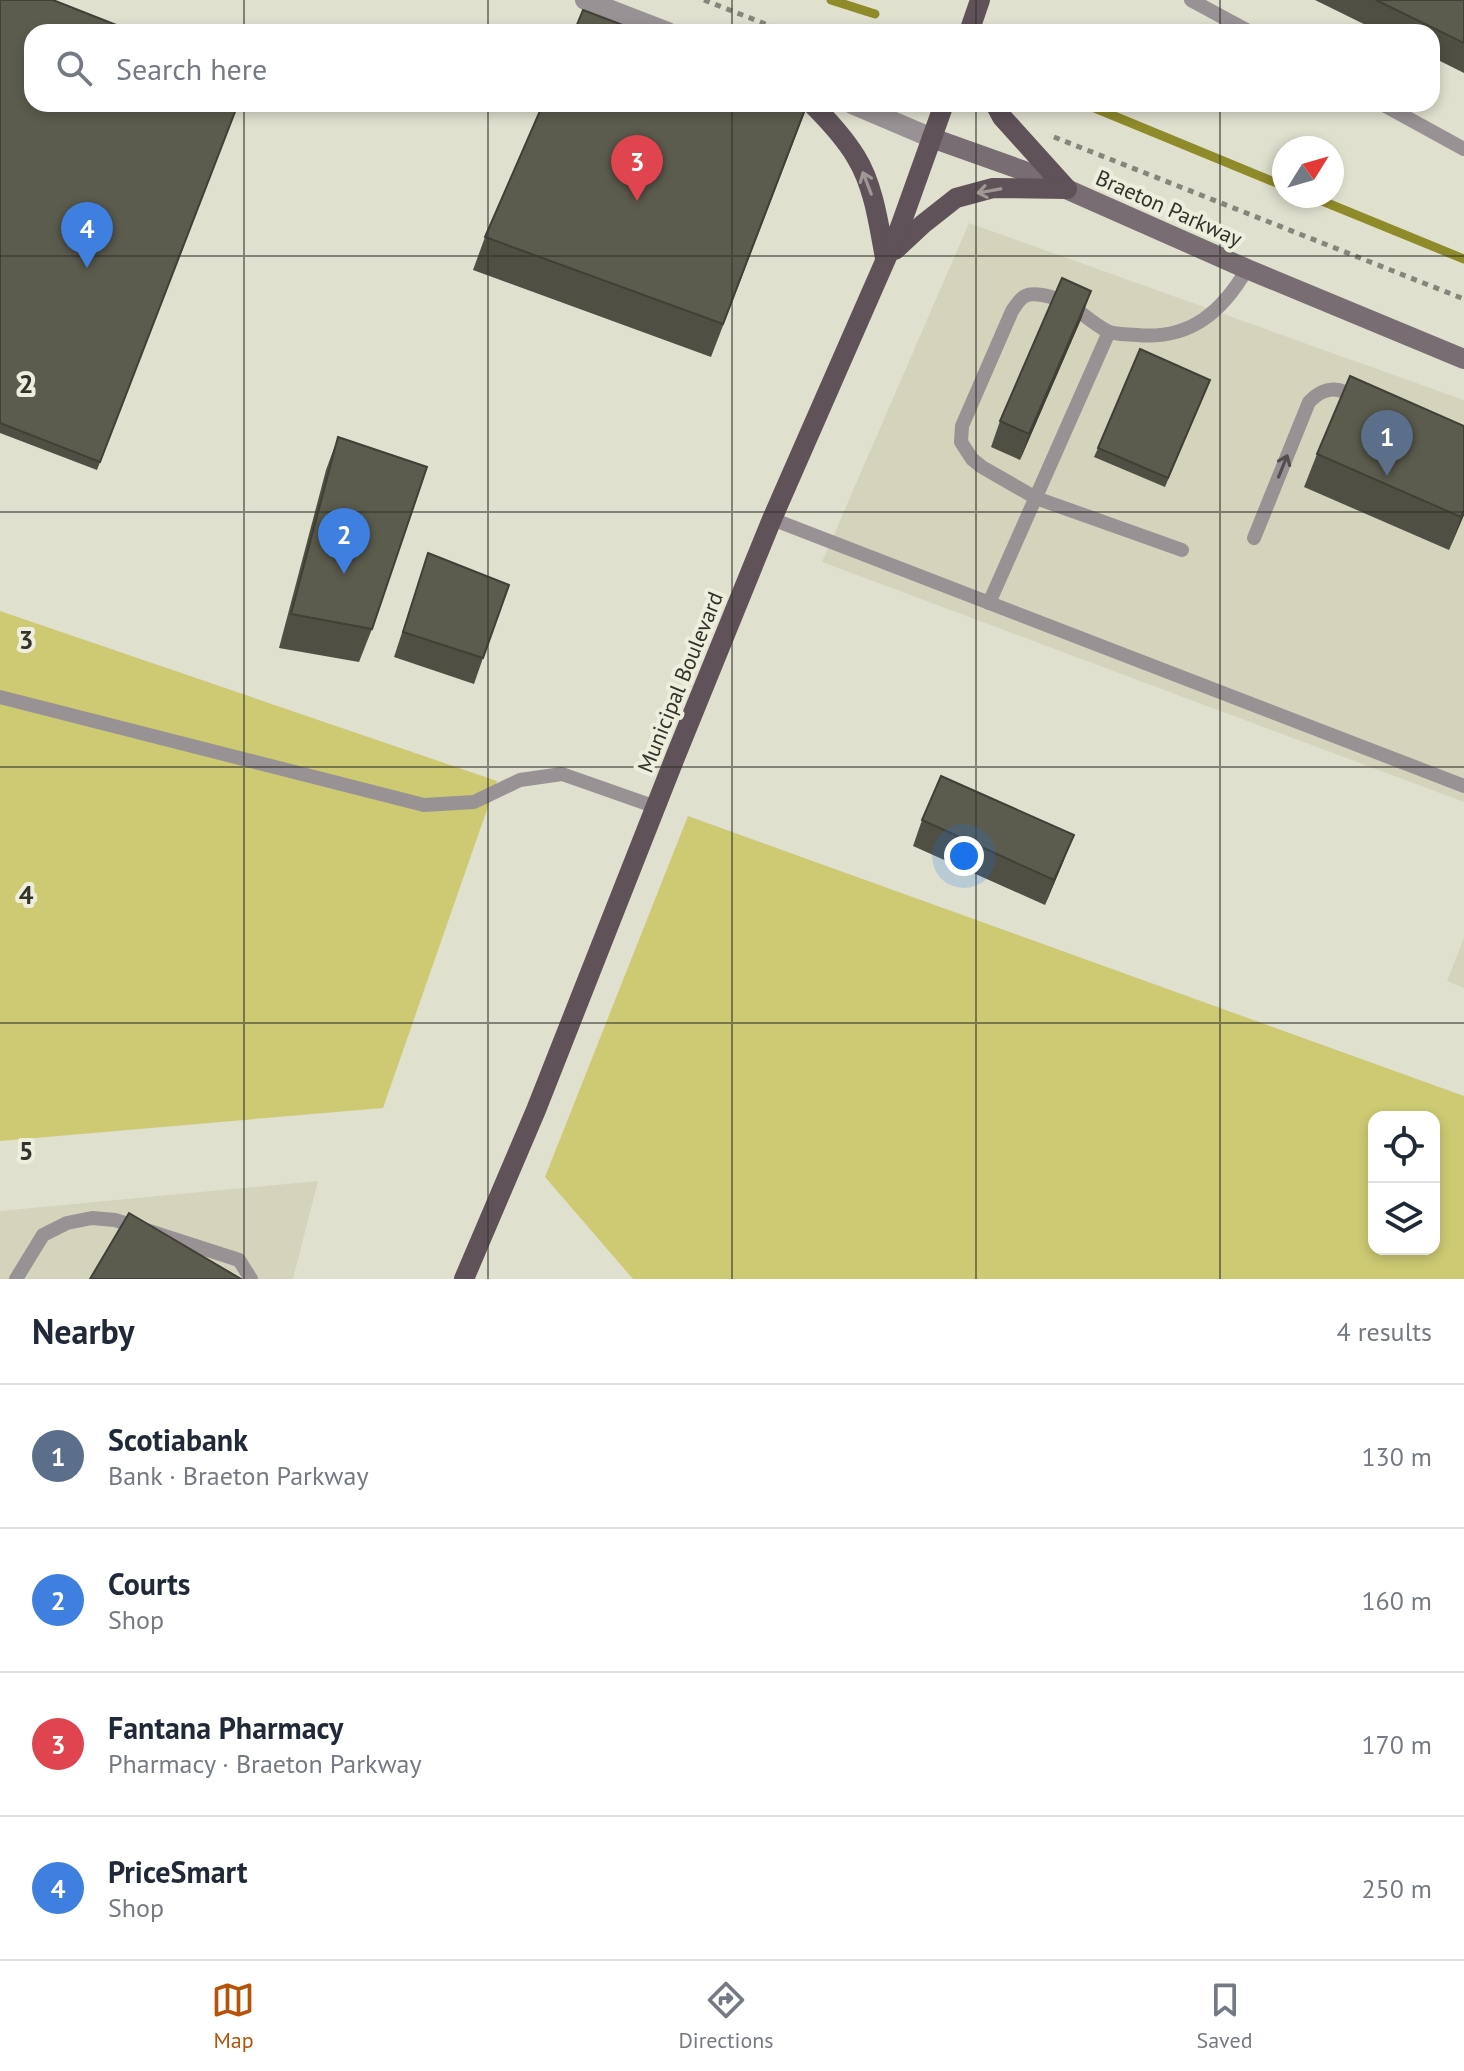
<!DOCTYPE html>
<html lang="en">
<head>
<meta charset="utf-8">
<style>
  body { margin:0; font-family:"PT Sans",sans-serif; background:#f2f2f3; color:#1f2937 }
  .controls { position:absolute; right:24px; bottom:24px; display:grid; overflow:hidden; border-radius:16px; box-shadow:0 4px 12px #0003 }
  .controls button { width:72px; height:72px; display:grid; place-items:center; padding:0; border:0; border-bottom:2px solid #e0e1e3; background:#fff; color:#1f2937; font:40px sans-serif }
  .compass { position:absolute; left:1272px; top:136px; width:72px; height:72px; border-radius:50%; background:#fff; box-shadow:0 4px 12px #0003; rotate:53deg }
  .you { position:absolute; left:964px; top:856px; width:28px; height:28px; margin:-20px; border:6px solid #fff; border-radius:50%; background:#1a73e8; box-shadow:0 0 0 12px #1a73e833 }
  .badge { display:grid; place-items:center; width:52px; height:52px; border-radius:50%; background:#b45309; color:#fff; font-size:26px; font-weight:700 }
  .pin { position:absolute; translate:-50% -66px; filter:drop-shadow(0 2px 4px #0008) }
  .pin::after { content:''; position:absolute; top:42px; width:28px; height:24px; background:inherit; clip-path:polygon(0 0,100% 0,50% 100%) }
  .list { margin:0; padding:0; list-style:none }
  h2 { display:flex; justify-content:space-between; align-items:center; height:104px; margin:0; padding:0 32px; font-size:34px }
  h2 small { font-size:26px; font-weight:400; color:#747a83 }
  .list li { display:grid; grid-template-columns:52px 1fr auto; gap:24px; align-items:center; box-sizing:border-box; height:144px; padding:0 32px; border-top:2px solid #e0e1e3 }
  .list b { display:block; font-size:30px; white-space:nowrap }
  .list p { margin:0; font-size:26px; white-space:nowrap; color:#747a83 }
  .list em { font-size:26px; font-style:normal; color:#747a83 }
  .icon { flex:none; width:44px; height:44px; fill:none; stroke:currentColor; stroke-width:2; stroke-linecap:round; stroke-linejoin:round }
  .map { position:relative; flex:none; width:1464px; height:1279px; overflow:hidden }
  .search { position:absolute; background:#fff; box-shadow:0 4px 12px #0003; left:24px; right:24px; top:24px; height:88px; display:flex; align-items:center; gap:20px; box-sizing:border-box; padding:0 28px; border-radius:24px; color:#747a83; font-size:30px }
  .sheet { height:680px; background:#fff }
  nav { display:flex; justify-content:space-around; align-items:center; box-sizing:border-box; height:112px; border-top:2px solid #e0e1e3; background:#fff; font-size:22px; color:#747a83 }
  nav a { display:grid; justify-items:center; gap:4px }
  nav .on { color:#b45309 }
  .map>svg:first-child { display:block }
  .built { fill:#d4d4bc }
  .green { fill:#cdca73; fill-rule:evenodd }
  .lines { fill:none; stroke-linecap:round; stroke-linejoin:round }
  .stream { stroke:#8f8a2a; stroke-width:9 }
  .path { stroke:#858579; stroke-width:5; stroke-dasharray:6 6; stroke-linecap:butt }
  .service { stroke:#999295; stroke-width:14 }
  .tertiary { stroke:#999295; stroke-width:20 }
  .secondary { stroke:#776d72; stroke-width:20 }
  .primary { stroke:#5f5259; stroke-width:20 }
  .wall { fill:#4f4f43 }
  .shaded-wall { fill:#404037 }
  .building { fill:#5c5c4e; stroke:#404037; stroke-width:2 }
  .oneway { stroke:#9f9894 }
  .oneway2 { stroke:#52504c }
  .grid { fill:none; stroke:#33332c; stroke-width:2; stroke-opacity:0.55 }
  .labels { text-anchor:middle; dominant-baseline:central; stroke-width:8; stroke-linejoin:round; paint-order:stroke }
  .street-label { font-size:22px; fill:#33332c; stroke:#eeeedc }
  .grid-label { font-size:26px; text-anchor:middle; font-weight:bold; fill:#33332c; stroke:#eeeedc; stroke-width:8; stroke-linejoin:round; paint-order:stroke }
</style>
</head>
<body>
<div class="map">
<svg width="1464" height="1279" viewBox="0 0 1464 1279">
  <rect width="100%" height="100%" fill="#e0e0cf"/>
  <g class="built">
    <polygon points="969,223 1464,400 1464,802 822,562"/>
    <polygon points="1464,938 1464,988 1447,981"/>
    <polygon points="318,1181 293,1279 0,1279 0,1211"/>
  </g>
  <g class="green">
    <polygon points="0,611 497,781 383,1108 0,1141"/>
    <path d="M688 816 1464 1096V1279H633L545 1177ZM1374 1117H1434V1249H1374Z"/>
  </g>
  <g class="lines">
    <g class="stream">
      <polyline points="831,0 875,14"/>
      <polyline points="1085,104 1284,186"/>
      <polyline points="1310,196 1464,259"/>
    </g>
    <g class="path">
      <polyline points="704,0 786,32"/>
      <polyline points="1054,137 1464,299"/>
    </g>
    <g class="service">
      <polyline points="1191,0 1250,32"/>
      <polyline points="1382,104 1464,149"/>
      <polyline points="772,519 1464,786"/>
      <path d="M1254 538 1309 402C1327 383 1340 389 1360 398"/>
      <path d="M1182 550 1036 498 982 467 972 459 961 442 962 426 1012 311C1021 297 1025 292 1042 295 1075 301 1081 317 1107 331 1115 335 1128 334 1137 335 1190 340 1222 312 1247 269"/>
      <polyline points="989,603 1109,332"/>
      <polyline points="0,697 424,805 474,802 520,780 562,774 656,807"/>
      <polyline points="16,1279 43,1235 67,1223 92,1218 115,1220 239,1260 251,1279"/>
    </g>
    <g class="tertiary">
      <polyline points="585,0 668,32"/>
      <polyline points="852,104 932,138"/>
    </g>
    <polyline class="secondary" points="932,138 1030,173 1247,269 1464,359"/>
    <g class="primary">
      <polyline points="969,32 980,0"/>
      <path d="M812 104C828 120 844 137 856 157 874 186 879 226 885 258"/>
      <polyline points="995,104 1002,117 1067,189"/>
      <polyline points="895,250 923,224 956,198 993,188 1067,189"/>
      <polyline points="464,1279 536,1110 676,755 772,519 900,227 944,104"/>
    </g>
  </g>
  <g class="wall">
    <polygon points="0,0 238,104 97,470 0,433"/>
    <polygon points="1315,0 1464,0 1464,73 1432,57 1432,32 1380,32"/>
    <polygon points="808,104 711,357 473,270 485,237"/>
    <polygon points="1082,317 1020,460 991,447 1000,421"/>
    <polygon points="1210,380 1165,487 1094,457 1098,448"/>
    <polygon points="338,437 372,629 359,662 279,648 326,470"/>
    <polygon points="1317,454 1464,515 1449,550 1304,487"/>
    <polygon points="428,553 483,658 474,684 394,657"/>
    <polygon points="922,820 1064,860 1045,905 913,846"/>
  </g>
  <g class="shaded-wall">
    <polygon points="1091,291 1082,317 1020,460 1029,434"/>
    <polygon points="1464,510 1464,515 1449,550"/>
    <polygon points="1074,835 1064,860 1045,905 1054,880"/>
  </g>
  <g class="building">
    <polygon points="0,0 53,0 134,32 32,32 32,104 238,104 100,462 0,423"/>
    <polygon points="1376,0 1464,0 1464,43"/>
    <polygon points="583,10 641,32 574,32"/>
    <polygon points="543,104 807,104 723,324 485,237"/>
    <polygon points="1062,278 1091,291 1029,434 1000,421"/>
    <polygon points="1140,349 1210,380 1168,478 1098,448"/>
    <polygon points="1350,376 1464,426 1464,510 1461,517 1317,454"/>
    <polygon points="338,437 427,467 372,629 291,614"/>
    <polygon points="428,553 509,585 483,658 403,632"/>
    <polygon points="941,776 1074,835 1054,880 922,820"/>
    <polygon points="129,1213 241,1279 90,1279"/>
  </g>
  <defs><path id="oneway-shaft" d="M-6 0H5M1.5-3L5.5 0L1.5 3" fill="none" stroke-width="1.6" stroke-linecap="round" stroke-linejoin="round" transform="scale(2)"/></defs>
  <g class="oneway">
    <use href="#oneway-shaft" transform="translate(867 183) rotate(-111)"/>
    <use href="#oneway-shaft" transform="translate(989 191) rotate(170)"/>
  </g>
  <use class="oneway2" href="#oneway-shaft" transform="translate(1283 466) rotate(-68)"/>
  <path class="grid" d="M244 0V32M488 0V32M732 0V32M976 0V32M1220 0V32M244 104V1279M488 104V1279M732 104V1279M976 104V1279M1220 104V1279M0 256H1464M0 512H1464M0 767H1464M0 1023H1464"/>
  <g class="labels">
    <g class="street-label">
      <text transform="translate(1169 208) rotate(24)">Braeton Parkway</text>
      <text transform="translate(680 682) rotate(-68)">Municipal Boulevard</text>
    </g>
  </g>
  <g class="grid-label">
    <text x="26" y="393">2</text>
    <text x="26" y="649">3</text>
    <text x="26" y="904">4</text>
    <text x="26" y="1160">5</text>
  </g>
</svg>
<div class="controls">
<button><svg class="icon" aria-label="locate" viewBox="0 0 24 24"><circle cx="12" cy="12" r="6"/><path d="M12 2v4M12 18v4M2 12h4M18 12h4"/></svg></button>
<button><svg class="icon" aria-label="layers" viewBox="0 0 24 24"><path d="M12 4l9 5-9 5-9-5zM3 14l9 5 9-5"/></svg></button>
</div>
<svg class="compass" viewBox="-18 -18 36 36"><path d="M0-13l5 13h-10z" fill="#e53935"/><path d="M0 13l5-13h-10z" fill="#747a83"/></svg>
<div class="you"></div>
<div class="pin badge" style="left:1387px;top:476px;background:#5c6f8a">1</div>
<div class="pin badge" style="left:344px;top:574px;background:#3f7fe0">2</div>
<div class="pin badge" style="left:637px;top:201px;background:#e0444e">3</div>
<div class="pin badge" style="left:87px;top:268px;background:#3f7fe0">4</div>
<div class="search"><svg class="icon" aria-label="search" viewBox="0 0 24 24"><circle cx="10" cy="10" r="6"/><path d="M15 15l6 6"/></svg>Search here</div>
</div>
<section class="sheet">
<h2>Nearby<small>4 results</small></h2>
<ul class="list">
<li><span class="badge" style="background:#5c6f8a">1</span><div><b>Scotiabank</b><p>Bank · Braeton Parkway</p></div><em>130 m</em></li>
<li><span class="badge" style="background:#3f7fe0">2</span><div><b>Courts</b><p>Shop</p></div><em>160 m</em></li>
<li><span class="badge" style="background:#e0444e">3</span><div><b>Fantana Pharmacy</b><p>Pharmacy · Braeton Parkway</p></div><em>170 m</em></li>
<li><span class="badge" style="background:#3f7fe0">4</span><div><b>PriceSmart</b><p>Shop</p></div><em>250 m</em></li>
</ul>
</section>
<nav>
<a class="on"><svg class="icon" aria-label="map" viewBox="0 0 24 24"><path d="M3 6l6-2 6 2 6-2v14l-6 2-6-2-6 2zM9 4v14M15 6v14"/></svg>Map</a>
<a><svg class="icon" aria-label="directions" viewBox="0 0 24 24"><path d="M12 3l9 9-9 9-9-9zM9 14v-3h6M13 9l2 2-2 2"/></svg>Directions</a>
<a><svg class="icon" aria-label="saved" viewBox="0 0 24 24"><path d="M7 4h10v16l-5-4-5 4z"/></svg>Saved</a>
</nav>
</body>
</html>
